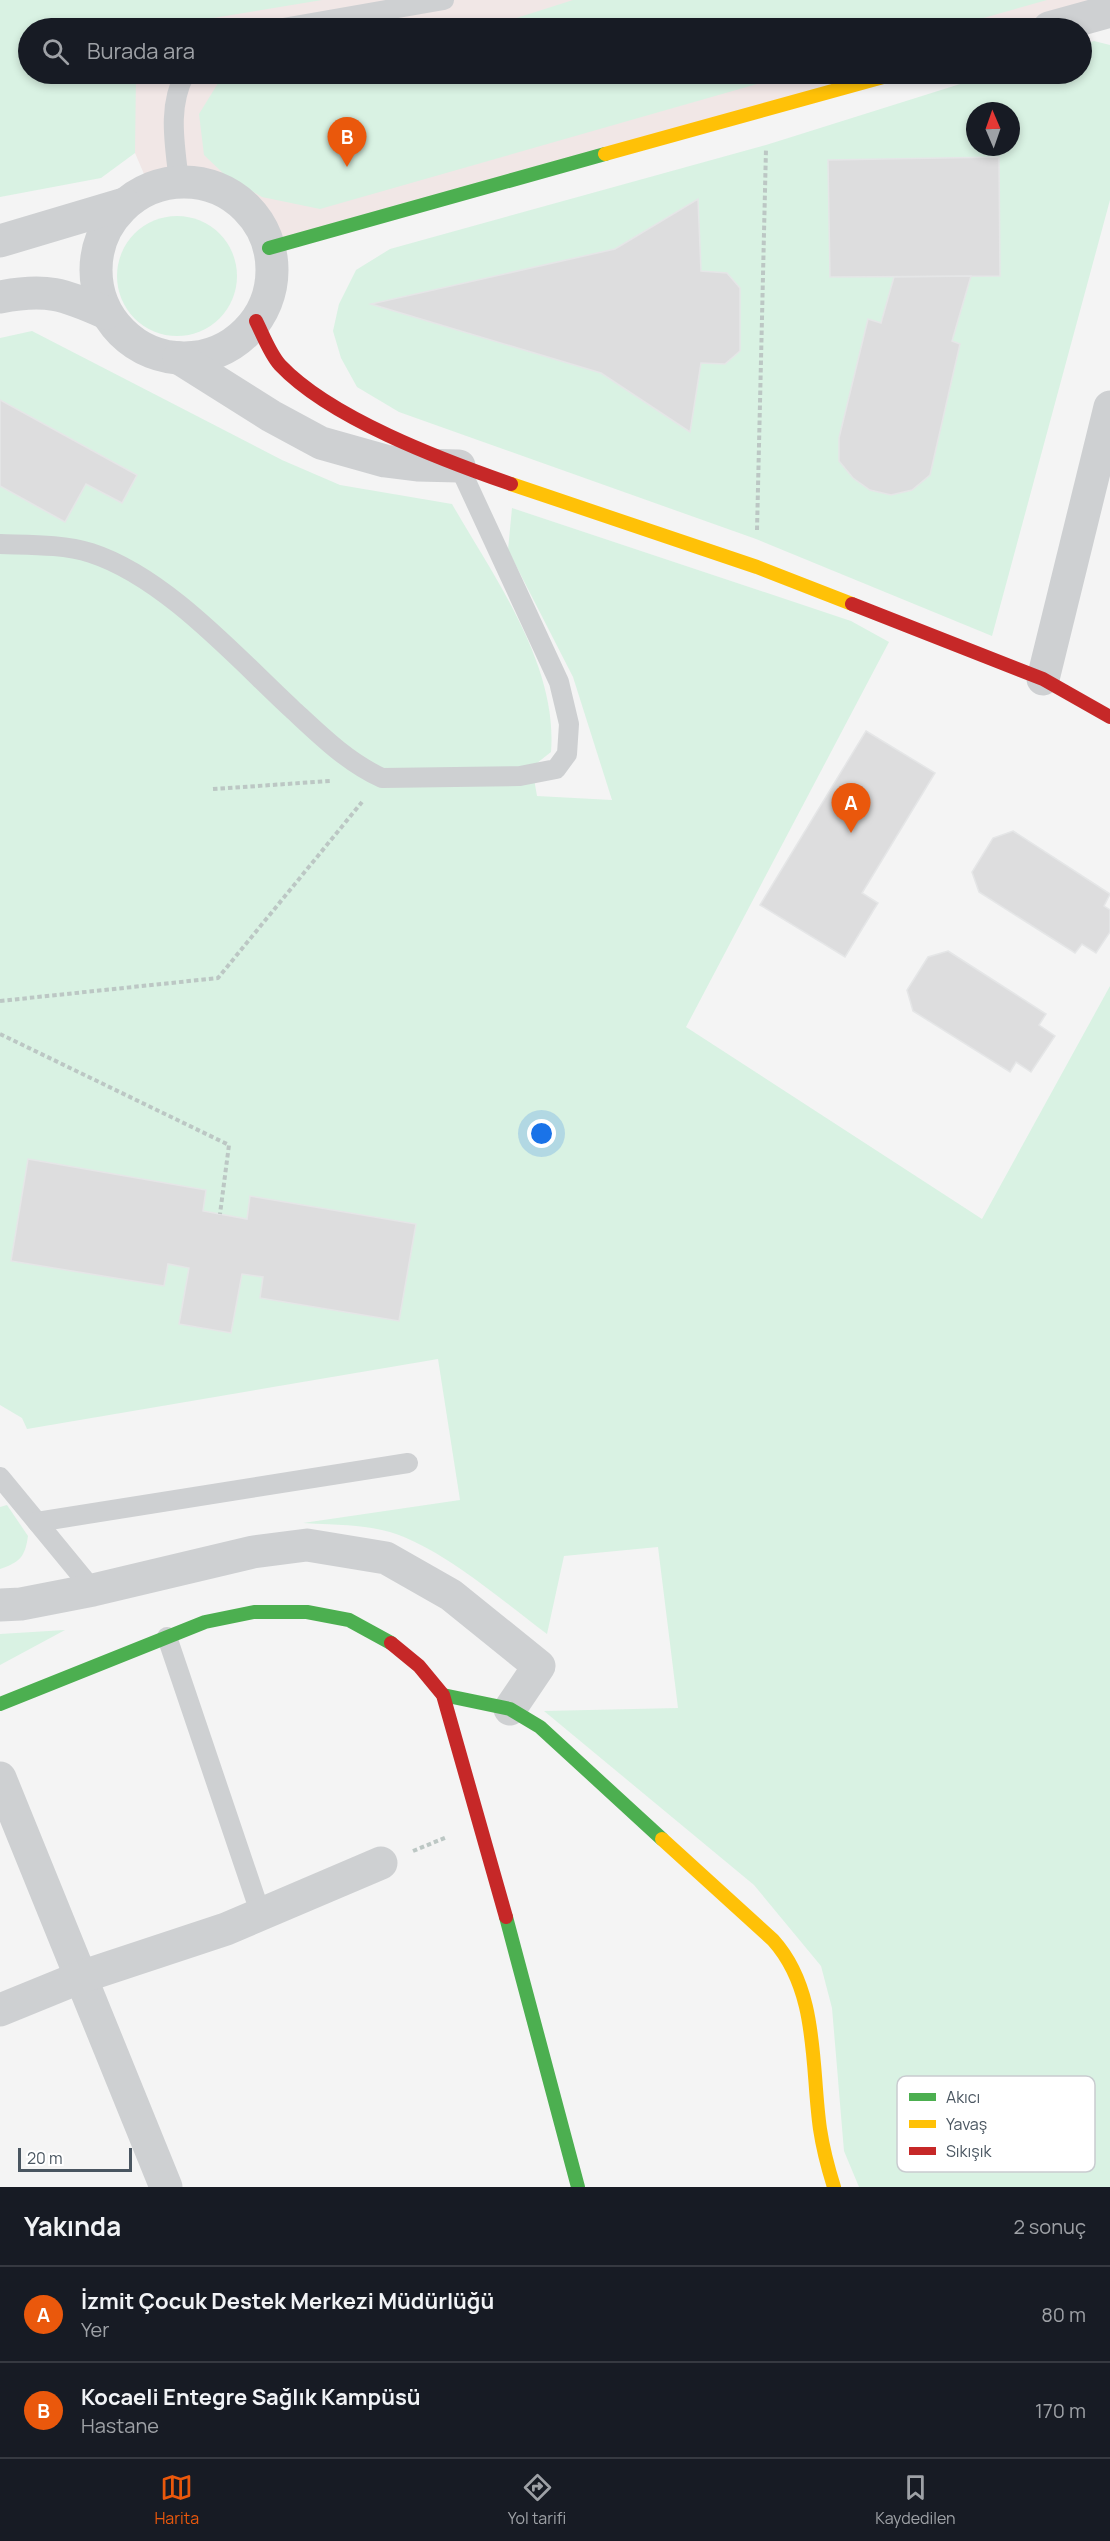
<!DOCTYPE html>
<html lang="tr">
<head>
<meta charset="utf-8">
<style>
  body { margin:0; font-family:Manrope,sans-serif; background:#20242c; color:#f1f3f6 }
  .compass { position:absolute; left:966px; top:102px; width:54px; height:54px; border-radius:50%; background:#171b24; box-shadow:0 3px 9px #0003; rotate:358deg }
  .scale { position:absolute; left:18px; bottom:15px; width:114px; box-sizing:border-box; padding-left:6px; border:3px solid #4a5661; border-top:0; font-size:16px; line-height:21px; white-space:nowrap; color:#4a5661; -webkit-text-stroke:4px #fff; paint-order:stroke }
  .you { position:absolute; left:542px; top:1134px; width:21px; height:21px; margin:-15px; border:4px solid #fff; border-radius:50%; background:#1a73e8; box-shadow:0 0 0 9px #1a73e833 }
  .badge { display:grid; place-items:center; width:39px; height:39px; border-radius:50%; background:#ea580c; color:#fff; font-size:20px; font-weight:700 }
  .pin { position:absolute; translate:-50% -50px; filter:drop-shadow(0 2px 3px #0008) }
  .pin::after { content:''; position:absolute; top:32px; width:21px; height:18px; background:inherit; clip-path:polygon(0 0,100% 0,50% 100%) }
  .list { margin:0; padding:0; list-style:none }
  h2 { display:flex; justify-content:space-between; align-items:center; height:78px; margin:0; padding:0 24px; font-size:26px }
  h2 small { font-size:20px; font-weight:400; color:#9ea1a6 }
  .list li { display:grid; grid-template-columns:39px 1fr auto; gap:18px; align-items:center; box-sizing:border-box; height:96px; padding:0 24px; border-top:2px solid #363941 }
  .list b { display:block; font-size:22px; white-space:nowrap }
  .list p { margin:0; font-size:20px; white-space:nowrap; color:#9ea1a6 }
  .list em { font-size:20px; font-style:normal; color:#9ea1a6 }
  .icon { flex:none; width:33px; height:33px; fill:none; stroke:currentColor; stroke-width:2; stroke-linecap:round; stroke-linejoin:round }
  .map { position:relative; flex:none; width:1110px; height:2187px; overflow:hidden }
  .search { position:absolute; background:#171b24; box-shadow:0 3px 9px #0003; left:18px; right:18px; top:18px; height:66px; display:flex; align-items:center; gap:15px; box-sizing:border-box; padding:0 21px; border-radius:33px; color:#9ea1a6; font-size:22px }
  .sheet { height:270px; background:#171b24 }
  nav { display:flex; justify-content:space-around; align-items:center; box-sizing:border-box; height:84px; border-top:2px solid #363941; background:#171b24; font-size:16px; color:#9ea1a6 }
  nav a { display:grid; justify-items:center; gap:3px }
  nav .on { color:#ea580c }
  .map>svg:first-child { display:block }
  .medical { fill:#f1e7e6 }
  .green { fill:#d9f2e3; fill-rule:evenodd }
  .building { fill:#ddddde; stroke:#e5e6e7; stroke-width:1.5 }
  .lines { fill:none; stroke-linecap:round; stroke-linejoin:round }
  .path { stroke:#bcc7c4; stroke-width:4; stroke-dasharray:4.5 3; stroke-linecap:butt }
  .lane { stroke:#ced0d2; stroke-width:20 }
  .street { stroke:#ced0d2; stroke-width:33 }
  .fast { stroke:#4caf50; stroke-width:14 }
  .slow { stroke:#ffc107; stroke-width:14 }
  .jam { stroke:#c62828; stroke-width:14 }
  .key { fill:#fff; stroke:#c9ccd0; stroke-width:1.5 }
  .key-label { font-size:16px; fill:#4a5661 }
</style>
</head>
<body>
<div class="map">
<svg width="1110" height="2187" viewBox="0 0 1110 2187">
  <rect width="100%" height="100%" fill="#f4f4f4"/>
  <g class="medical">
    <polygon points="119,0 1110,0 1046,28 122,28"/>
    <polygon points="126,74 886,74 269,248 254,215 233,196 207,185 179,182 150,188 135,153"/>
  </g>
  <g class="green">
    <polygon points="0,0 322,0 201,20 182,28 28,28 28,74 136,74 135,153 101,178 0,197"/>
    <polygon points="573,0 1047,0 948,28 474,28 501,23"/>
    <path d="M1094 41 1110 45V200L992 636 756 539 399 412 357 387 341 358 333 331 339 304 356 270 390 249 766 145 992 74H1082V45ZM975 111H1011V147H975Z"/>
    <polygon points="234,74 792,74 320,209 262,197 226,176 204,155 199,114 220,80"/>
    <circle cx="177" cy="276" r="60"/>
    <path d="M32 331 282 460 340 485 452 504C494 577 558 665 551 752L532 767 537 796 612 800 573 677 508 550 512 508 851 621 889 642 686 1027 982 1219 1110 986V2187H859L844 2151 832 2008 821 1966 754 1885 544 1711 678 1708 658 1547 564 1556 547 1634C501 1600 444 1549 390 1532 362 1524 331 1525 303 1523L460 1500 438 1359 27 1429 22 1418 0 1405V338Z"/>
    <path d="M7 1505 28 1536C25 1557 20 1562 0 1569V1507Z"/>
    <polygon points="65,1630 0,1665 0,1634"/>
  </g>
  <g class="building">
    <polygon points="999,157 1000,276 830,277 828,160"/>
    <polygon points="698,199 701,271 727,273 740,288 740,351 725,364 701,363 690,432 601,373 371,304 615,249"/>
    <polygon points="971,276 952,341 960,344 930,475 912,490 891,495 870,490 853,478 839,461 839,438 868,319 881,323 894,277"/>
    <polygon points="0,400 137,475 122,503 86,484 65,522 0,486"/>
    <polygon points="866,731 935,773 862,893 878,903 845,957 760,905"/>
    <polygon points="1013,831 1110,894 1104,906 1110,910 1110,932 1096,953 1082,944 1075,953 979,892 972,872 993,838"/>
    <polygon points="948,951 1046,1014 1039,1025 1055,1036 1031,1072 1016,1062 1010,1072 913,1011 907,990 928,957"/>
    <polygon points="28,1159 206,1190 203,1211 247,1219 250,1196 416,1224 399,1321 260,1298 263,1277 242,1274 231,1333 179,1324 189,1268 168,1264 164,1286 11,1261"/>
  </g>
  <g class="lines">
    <g class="path">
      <polyline points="757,530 766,148"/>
      <polyline points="213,789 330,781"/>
      <polyline points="0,1001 218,978 362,802"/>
      <polyline points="0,1034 229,1145 220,1214"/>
      <polyline points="413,1851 447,1837"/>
    </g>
    <g class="lane">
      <polyline points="283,28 444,0"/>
      <path d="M179 182C175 145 167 107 185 74"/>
      <path d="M0 544C29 545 63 544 91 553 165 577 235 656 292 709 320 735 347 762 382 778L520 776 556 769 567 754 569 724 559 682 459 466"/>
      <polyline points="0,1477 93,1590"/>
      <polyline points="37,1522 408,1463"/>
      <polyline points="167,1637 261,1915"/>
    </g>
    <g class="street">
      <polyline points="1049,28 1110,11"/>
      <circle cx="184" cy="270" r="88"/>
      <polyline points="0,241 124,204"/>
      <path d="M0 297C46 288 64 294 106 313"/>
      <polyline points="179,358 271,416 321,443 385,461 417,465 459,466"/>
      <polyline points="1043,679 1110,407"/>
      <polyline points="0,1605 21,1604 93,1590 253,1552 307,1545 386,1558 451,1595 539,1666 510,1709"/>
      <polyline points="0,1778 166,2187"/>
      <polyline points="0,2010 81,1977 226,1929 381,1863"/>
    </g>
    <g class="fast">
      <polyline points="269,248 605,154"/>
      <polyline points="443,1695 510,1709 540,1727 662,1839"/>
      <polyline points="0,1704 205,1622 254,1612 307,1612 349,1620 391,1643"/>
      <polyline points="506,1917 578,2187"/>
    </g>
    <g class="slow">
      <polyline points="605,154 894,74"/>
      <polyline points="511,484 757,567 852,604"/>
      <path d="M662 1839 773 1940C819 1991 811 2066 820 2129 823 2149 828 2168 834 2187"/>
    </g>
    <g class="jam">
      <path d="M256 321C263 335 270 354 280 365 330 418 442 460 511 484"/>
      <polyline points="852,604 1043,679 1110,717"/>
      <polyline points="391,1643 419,1666 443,1695 506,1917"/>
    </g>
  </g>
  <rect x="897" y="2076" width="198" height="96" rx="9" class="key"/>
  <rect x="909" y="2093" width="27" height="8" fill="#4caf50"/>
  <rect x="909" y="2120" width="27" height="8" fill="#ffc107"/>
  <rect x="909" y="2147" width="27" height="8" fill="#c62828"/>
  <g class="key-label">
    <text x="946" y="2103">Akıcı</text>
    <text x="946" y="2130">Yavaş</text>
    <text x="946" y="2157">Sıkışık</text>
  </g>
</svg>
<svg class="compass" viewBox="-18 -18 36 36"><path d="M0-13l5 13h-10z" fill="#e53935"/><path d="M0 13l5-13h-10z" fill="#9ea1a6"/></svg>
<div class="scale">20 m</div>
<div class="you"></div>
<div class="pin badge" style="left:851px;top:833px">A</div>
<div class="pin badge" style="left:347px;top:167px">B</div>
<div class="search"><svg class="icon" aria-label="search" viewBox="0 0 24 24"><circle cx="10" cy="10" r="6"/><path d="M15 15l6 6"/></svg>Burada ara</div>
</div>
<section class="sheet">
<h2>Yakında<small>2 sonuç</small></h2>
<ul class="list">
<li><span class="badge">A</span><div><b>İzmit Çocuk Destek Merkezi Müdürlüğü</b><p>Yer</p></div><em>80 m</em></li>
<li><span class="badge">B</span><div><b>Kocaeli Entegre Sağlık Kampüsü</b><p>Hastane</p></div><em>170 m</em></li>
</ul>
</section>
<nav>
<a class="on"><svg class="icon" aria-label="map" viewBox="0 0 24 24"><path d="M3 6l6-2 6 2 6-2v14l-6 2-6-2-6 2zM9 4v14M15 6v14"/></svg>Harita</a>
<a><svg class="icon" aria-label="directions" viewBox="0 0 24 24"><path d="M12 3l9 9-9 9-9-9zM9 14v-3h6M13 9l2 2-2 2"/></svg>Yol tarifi</a>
<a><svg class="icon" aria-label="saved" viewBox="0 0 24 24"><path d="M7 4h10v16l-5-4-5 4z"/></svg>Kaydedilen</a>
</nav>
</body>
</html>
